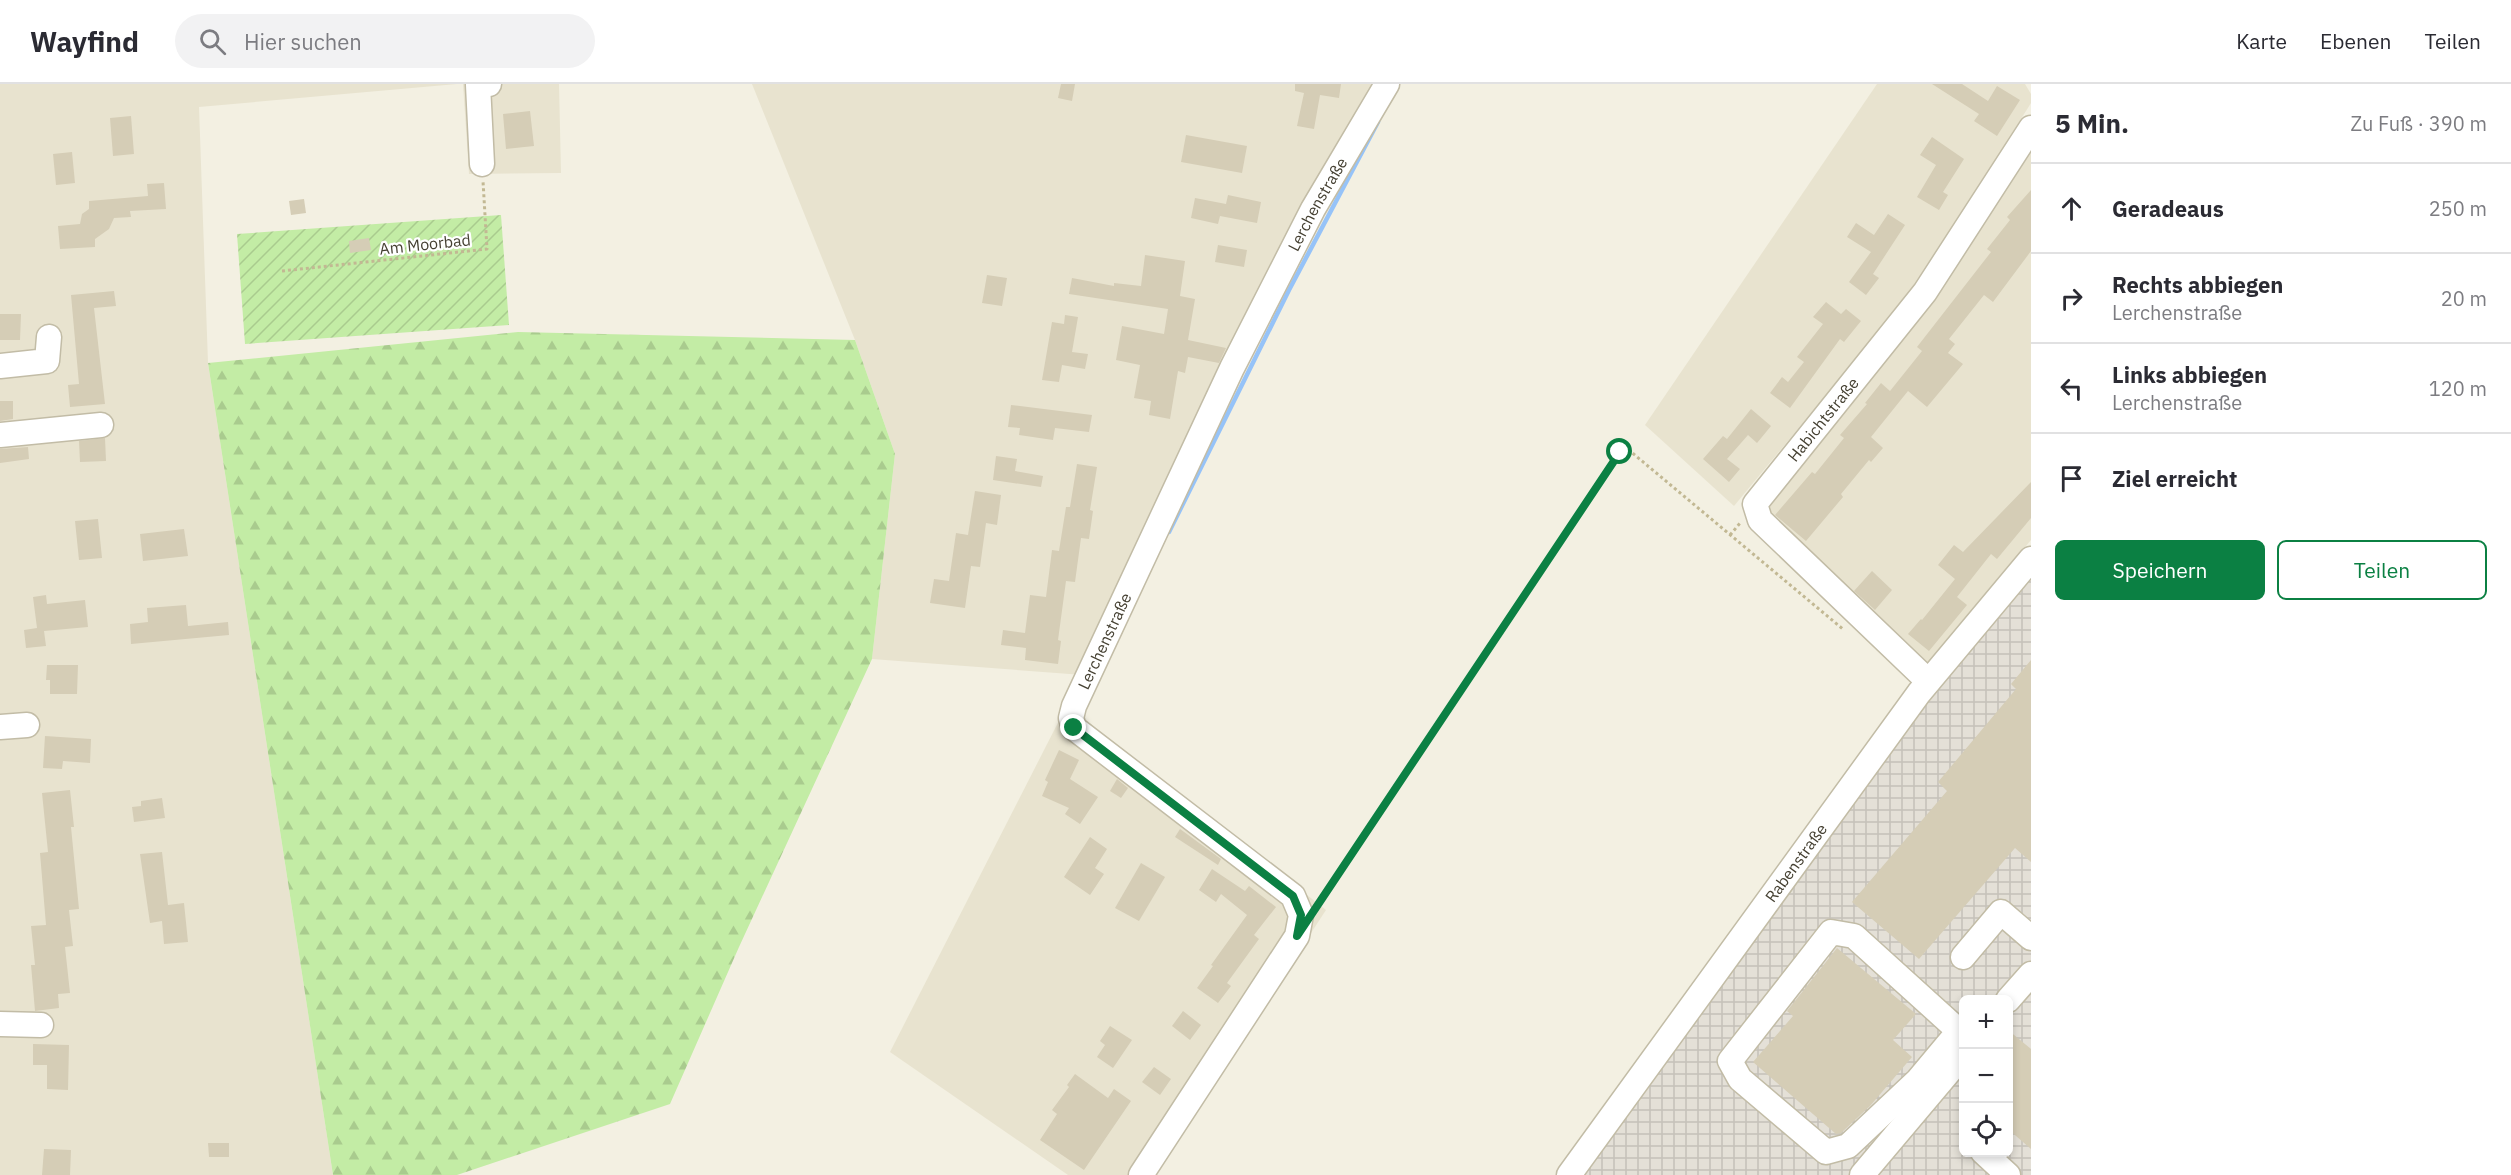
<!DOCTYPE html>
<html lang="de">
<head>
<meta charset="utf-8">
<style>
  body { margin:0; font-family:"IBM Plex Sans",sans-serif; background:#f2f2f3; color:#2b2b33 }
  .controls { position:absolute; right:18px; bottom:18px; display:grid; overflow:hidden; border-radius:9px; box-shadow:0 3px 9px #0003 }
  .controls button { width:54px; height:54px; display:grid; place-items:center; padding:0; border:0; border-bottom:2px solid #e1e1e2; background:#fff; color:#2b2b33; font:30px sans-serif }
  .stop { position:absolute; width:18px; height:18px; margin:-14px; border:4px solid #0b8043; border-radius:50%; background:#fff }
  .stop.end { background:#0b8043; border-color:#fff; box-shadow:0 2px 6px #0008 }
  .list { margin:0; padding:0; list-style:none }
  h2 { display:flex; justify-content:space-between; align-items:center; height:78px; margin:0; padding:0 24px; font-size:26px }
  h2 small { font-size:20px; font-weight:400; color:#7c7c81 }
  .list li { display:grid; grid-template-columns:39px 1fr auto; gap:18px; align-items:center; box-sizing:border-box; height:90px; padding:0 24px; border-top:2px solid #e1e1e2 }
  .list b { display:block; font-size:22px; white-space:nowrap }
  .list p { margin:0; font-size:20px; white-space:nowrap; color:#7c7c81 }
  .list em { font-size:20px; font-style:normal; color:#7c7c81 }
  .actions { display:flex; gap:12px; padding:18px 24px }
  .actions a { flex:1; padding:14px 0; border:2px solid #0b8043; border-radius:9px; text-align:center; font-size:21px; color:#0b8043 }
  .actions .main { background:#0b8043; color:#fff }
  .icon { flex:none; width:33px; height:33px; fill:none; stroke:currentColor; stroke-width:2; stroke-linecap:round; stroke-linejoin:round }
  .map { position:relative; flex:none; width:2031px; height:1091px; overflow:hidden }
  header { display:flex; align-items:center; gap:36px; box-sizing:border-box; height:84px; padding:0 30px; background:#fff; border-bottom:2px solid #e1e1e2 }
  header strong { font-size:28px }
  nav { display:flex; gap:33px; margin-inline-start:auto; font-size:21px }
  .search { width:420px; height:54px; background:#f2f2f3; display:flex; align-items:center; gap:15px; box-sizing:border-box; padding:0 21px; border-radius:33px; color:#7c7c81; font-size:22px }
  main { display:flex }
  aside { flex:1; background:#fff }
  .map>svg:first-child { display:block }
  .residential { fill:#e8e3cf }
  .industrial { fill:url(#industrial-grid); fill-rule:evenodd }
  .forest { fill:url(#forest-firs) }
  .garden { fill:url(#garden-furrows) }
  .lines { fill:none; stroke-linecap:round; stroke-linejoin:round }
  .stream { stroke:#96c3f8; stroke-width:4.5 }
  .building { fill:#d5cdb6 }
  .minor-casing { stroke:#c2bca6; stroke-width:27 }
  .path { stroke:#c2b893; stroke-width:3; stroke-dasharray:3 3; stroke-linecap:butt }
  .minor { stroke:#fff; stroke-width:24 }
  .route { stroke:#0b8043; stroke-width:8 }
  .labels { text-anchor:middle; dominant-baseline:central; stroke-width:4.5; stroke-linejoin:round; paint-order:stroke }
  .street-label { font-size:16px; fill:#454032; stroke:#fff }
</style>
</head>
<body>
<header>
<strong>Wayfind</strong>
<div class="search"><svg class="icon" aria-label="search" viewBox="0 0 24 24"><circle cx="10" cy="10" r="6"/><path d="M15 15l6 6"/></svg>Hier suchen</div>
<nav><a>Karte</a><a>Ebenen</a><a>Teilen</a></nav>
</header>
<main>
<div class="map">
<svg width="2031" height="1091" viewBox="0 0 2031 1091">
  <defs>
    <pattern id="industrial-grid" width="8" height="8" patternUnits="userSpaceOnUse" patternTransform="scale(1.5)"><rect width="8" height="8" fill="#e4e0d7"/><path d="M0 4h8M4 0v8" fill="none" stroke="#c5c1b9"/></pattern>
    <pattern id="forest-firs" width="22" height="20" patternUnits="userSpaceOnUse" patternTransform="scale(1.5)"><rect width="22" height="20" fill="#c3eca5"/><path d="M5 1l3.5 6h-7zM16 11l3.5 6h-7z" fill="#a9cb8e"/></pattern>
    <pattern id="garden-furrows" width="10" height="10" patternUnits="userSpaceOnUse" patternTransform="scale(1.5)"><rect width="10" height="10" fill="#c3eca5"/><path d="M-1 1l2-2M0 10L10 0M9 11l2-2" fill="none" stroke="#a9cb8e"/></pattern>
  </defs>
  <rect width="100%" height="100%" fill="#f3f0e2"/>
  <g class="residential">
    <polygon points="0,0 457,0 199,23 208,279 333,1091 0,1091"/>
    <polygon points="463,0 559,0 561,89 469,90"/>
    <polygon points="752,0 1377,0 1083,591 872,575 895,370 855,256"/>
    <polygon points="1877,0 2025,0 2031,10 2031,19 1914,205 1734,422 1645,341"/>
    <polygon points="2031,64 2031,456 1925,582 1765,429 1932,210"/>
    <polygon points="1067,621 1326,826 1153,1091 1068,1091 890,968"/>
  </g>
  <path class="industrial" d="M2031 482V1091H1578L1932 600ZM1964 916H2008V1068H1964Z"/>
  <polygon class="forest" points="518,248 855,256 895,370 872,575 739,863 670,1020 457,1091 333,1091 208,279"/>
  <polygon class="garden" points="501,131 509,241 245,260 237,150"/>
  <g class="lines">
    <polyline class="stream" points="1169,448 1289,206 1378,38"/>
  </g>
  <g class="building">
    <polygon points="1061,0 1075,0 1072,17 1058,14"/>
    <polygon points="1295,0 1341,0 1339,14 1320,11 1314,45 1297,42 1304,9 1295,7"/>
    <polygon points="1932,0 1962,0 1988,17 1997,2 2020,16 1997,52 1974,37 1979,30"/>
    <polygon points="530,27 534,62 506,65 503,30"/>
    <polygon points="131,32 134,70 113,72 110,34"/>
    <polygon points="1186,51 1247,62 1242,89 1181,78"/>
    <polygon points="1932,53 1964,75 1943,108 1948,111 1939,126 1917,113 1936,81 1920,71"/>
    <polygon points="72,68 75,99 56,101 53,70"/>
    <polygon points="164,99 166,125 130,127 131,133 114,134 109,145 95,155 95,163 60,165 58,142 80,140 82,130 89,125 89,117 148,112 147,100"/>
    <polygon points="2031,106 2031,167 1993,218 1984,211 1949,255 1955,260 1948,269 1963,280 1927,323 1908,307 1871,353 1883,364 1871,378 1869,376 1841,410 1843,413 1806,457 1775,431 1812,388 1815,390 1844,354 1840,351 1867,320 1865,319 1881,299 1890,307 1922,267 1917,263 1991,168 1987,165 2010,136 2007,133"/>
    <polygon points="1228,111 1261,118 1257,139 1220,132 1218,140 1191,134 1195,114 1226,120"/>
    <polygon points="304,115 306,129 291,131 289,117"/>
    <polygon points="1888,130 1905,141 1873,190 1879,194 1866,211 1849,198 1871,168 1847,153 1856,139 1874,151"/>
    <polygon points="369,154 371,166 350,169 349,157"/>
    <polygon points="1218,161 1247,166 1244,183 1215,178"/>
    <polygon points="1145,171 1185,177 1180,212 1195,215 1188,256 1226,264 1219,279 1188,273 1185,289 1178,287 1170,335 1149,331 1151,317 1134,314 1140,281 1116,276 1122,242 1164,250 1168,225 1069,210 1072,194 1114,202 1114,199 1141,202"/>
    <polygon points="987,191 1007,194 1002,222 982,219"/>
    <polygon points="114,207 116,222 94,224 105,320 70,323 68,301 79,300 71,211"/>
    <polygon points="1826,218 1841,230 1846,225 1861,237 1844,258 1840,255 1790,324 1770,309 1782,293 1788,298 1804,278 1797,273 1823,240 1813,233"/>
    <polygon points="0,230 21,230 20,256 0,256"/>
    <polygon points="1065,231 1078,233 1072,268 1088,270 1085,285 1062,281 1059,298 1042,296 1052,238 1064,240"/>
    <polygon points="0,317 13,317 13,335 0,337"/>
    <polygon points="1011,321 1092,331 1089,348 1055,344 1053,356 1019,351 1020,344 1008,343"/>
    <polygon points="1751,325 1771,342 1757,359 1748,351 1727,375 1740,385 1729,398 1703,375 1723,352 1727,355"/>
    <polygon points="105,354 106,377 80,378 79,357"/>
    <polygon points="28,363 29,375 0,379 0,365"/>
    <polygon points="996,372 1017,375 1015,387 1043,392 1041,403 993,396"/>
    <polygon points="1077,380 1097,383 1090,426 1093,427 1089,455 1081,454 1075,498 1066,497 1058,556 1061,557 1058,580 1025,576 1026,564 1001,561 1003,546 1025,549 1030,511 1046,513 1052,466 1059,467 1066,423 1070,423"/>
    <polygon points="2031,398 2031,434 1997,475 1991,470 1957,513 1967,521 1929,567 1908,550 1921,535 1922,536 1955,495 1938,481 1954,461 1963,468"/>
    <polygon points="975,407 1001,411 997,441 986,439 980,483 971,482 965,524 930,519 934,495 949,497 956,449 968,451"/>
    <polygon points="98,435 102,474 79,476 75,437"/>
    <polygon points="184,445 188,472 143,477 140,450"/>
    <polygon points="1872,487 1892,506 1875,526 1854,507"/>
    <polygon points="46,511 47,520 85,516 88,543 44,547 46,562 26,564 24,546 37,544 33,513"/>
    <polygon points="186,521 188,542 228,538 229,551 131,560 130,540 148,538 147,524"/>
    <polygon points="2031,576 2031,778 2015,764 1919,875 1852,818 1947,707 1938,698 2016,605 2011,600"/>
    <polygon points="47,581 78,581 77,610 50,610 50,596 46,596"/>
    <polygon points="45,652 91,655 90,679 63,677 62,685 43,684"/>
    <polygon points="1059,666 1079,676 1070,695 1098,713 1080,740 1065,730 1069,724 1042,712 1048,698 1045,696"/>
    <polygon points="1117,695 1128,704 1121,714 1110,707"/>
    <polygon points="70,706 74,743 71,743 79,825 69,826 73,862 65,863 70,909 58,910 59,924 35,927 31,881 35,881 31,842 46,841 40,769 48,768 42,709"/>
    <polygon points="162,714 165,734 134,738 132,723 141,722 141,717"/>
    <polygon points="1180,745 1221,775 1218,781 1175,753"/>
    <polygon points="1090,753 1107,765 1095,784 1104,790 1090,811 1064,793"/>
    <polygon points="162,768 168,821 184,819 188,858 164,860 162,837 150,839 140,770"/>
    <polygon points="1141,779 1165,793 1139,837 1115,824"/>
    <polygon points="1212,785 1245,807 1249,802 1276,823 1254,851 1259,855 1227,899 1231,902 1218,919 1197,904 1213,882 1211,881 1247,831 1221,810 1216,818 1199,806"/>
    <polygon points="1837,864 1916,930 1893,956 1912,973 1870,1022 1841,1049 1836,1050 1753,978 1793,932 1787,927"/>
    <polygon points="1183,927 1201,941 1190,956 1172,942"/>
    <polygon points="1110,942 1132,956 1113,984 1097,973 1105,961 1100,957"/>
    <polygon points="2008,946 2031,965 2031,1065 2008,1045"/>
    <polygon points="33,960 69,961 68,1006 47,1005 47,981 33,981"/>
    <polygon points="1154,983 1171,995 1160,1011 1142,998"/>
    <polygon points="1075,990 1108,1014 1114,1005 1131,1017 1084,1086 1040,1056 1057,1030 1052,1026 1069,1003 1067,1001"/>
    <polygon points="208,1059 229,1059 229,1073 209,1073"/>
    <polygon points="44,1065 71,1066 70,1091 42,1091"/>
  </g>
  <g class="lines">
    <g class="minor-casing">
      <g id="minor">
        <polyline points="482,80 478,1 489,0"/>
        <polyline points="0,282 47,277 49,253"/>
        <polyline points="0,351 101,341"/>
        <path id="s1" d="M1928 597 1760 436 1755 420 1925 208 2031 44"/>
        <polyline points="0,643 27,641"/>
        <polyline points="1963,873 2001,828 2031,854"/>
        <polyline points="2008,916 2031,890"/>
        <polyline points="0,940 41,941"/>
        <polyline points="1959,947 1918,996 1848,1062 1826,1068 1740,995 1730,977 1831,848 1854,852 1959,947 1964,951"/>
        <polyline points="1983,1068 2008,1091"/>
        <path id="s2" d="M1141 1091 1297 852 1301 831 1293 812 1074 644 1071 634 1074 622 1232 284 1313 125 1387 0"/>
        <path id="s3" d="M1569 1091 1919 609 2031 475"/>
        <polyline points="1862,1091 1964,970"/>
      </g>
    </g>
    <g class="path">
      <polyline points="282,187 487,165 483,97"/>
      <polyline points="1730,451 1741,438"/>
      <polyline points="1318,821 1620,368 1630,367 1844,546"/>
    </g>
    <use href="#minor" class="minor"/>
  </g>
  <g class="lines">
    <polyline class="route" points="1074,644 1293,812 1301,831 1297,852 1620,368"/>
  </g>
  <g class="labels">
    <g class="street-label">
      <text stroke="none"><textPath href="#s2" startOffset="1184">Lerchenstraße</textPath></text>
      <text transform="translate(425 160) rotate(-6)">Am Moorbad</text>
      <text stroke="none"><textPath href="#s1" startOffset="358">Habichtstraße</textPath></text>
      <text stroke="none"><textPath href="#s2" startOffset="698">Lerchenstraße</textPath></text>
      <text stroke="none"><textPath href="#s3" startOffset="386">Rabenstraße</textPath></text>
    </g>
  </g>
</svg>
<div class="controls">
<button>+</button>
<button>−</button>
<button><svg class="icon" aria-label="locate" viewBox="0 0 24 24"><circle cx="12" cy="12" r="6"/><path d="M12 2v4M12 18v4M2 12h4M18 12h4"/></svg></button>
</div>
<div class="stop" style="left:1620px;top:368px"></div>
<div class="stop end" style="left:1074px;top:644px"></div>
</div>
<aside>
<h2>5 Min.<small>Zu Fuß · 390 m</small></h2>
<ul class="list">
<li><svg class="icon" aria-label="ahead" viewBox="0 0 24 24"><path d="M12 20V5M6 11l6-6 6 6"/></svg><div><b>Geradeaus</b></div><em>250 m</em></li>
<li><svg class="icon" aria-label="right" viewBox="0 0 24 24"><path d="M7 20v-9h11M14 6l5 5-5 5"/></svg><div><b>Rechts abbiegen</b><p>Lerchenstraße</p></div><em>20 m</em></li>
<li><svg class="icon" aria-label="left" viewBox="0 0 24 24"><path d="M17 20v-9H6M10 6l-5 5 5 5"/></svg><div><b>Links abbiegen</b><p>Lerchenstraße</p></div><em>120 m</em></li>
<li><svg class="icon" aria-label="arrive" viewBox="0 0 24 24"><path d="M6 21V4h12l-3 4 3 4H6"/></svg><div><b>Ziel erreicht</b></div></li>
</ul>
<div class="actions"><a class="main">Speichern</a><a>Teilen</a></div>
</aside>
</main>
</body>
</html>
